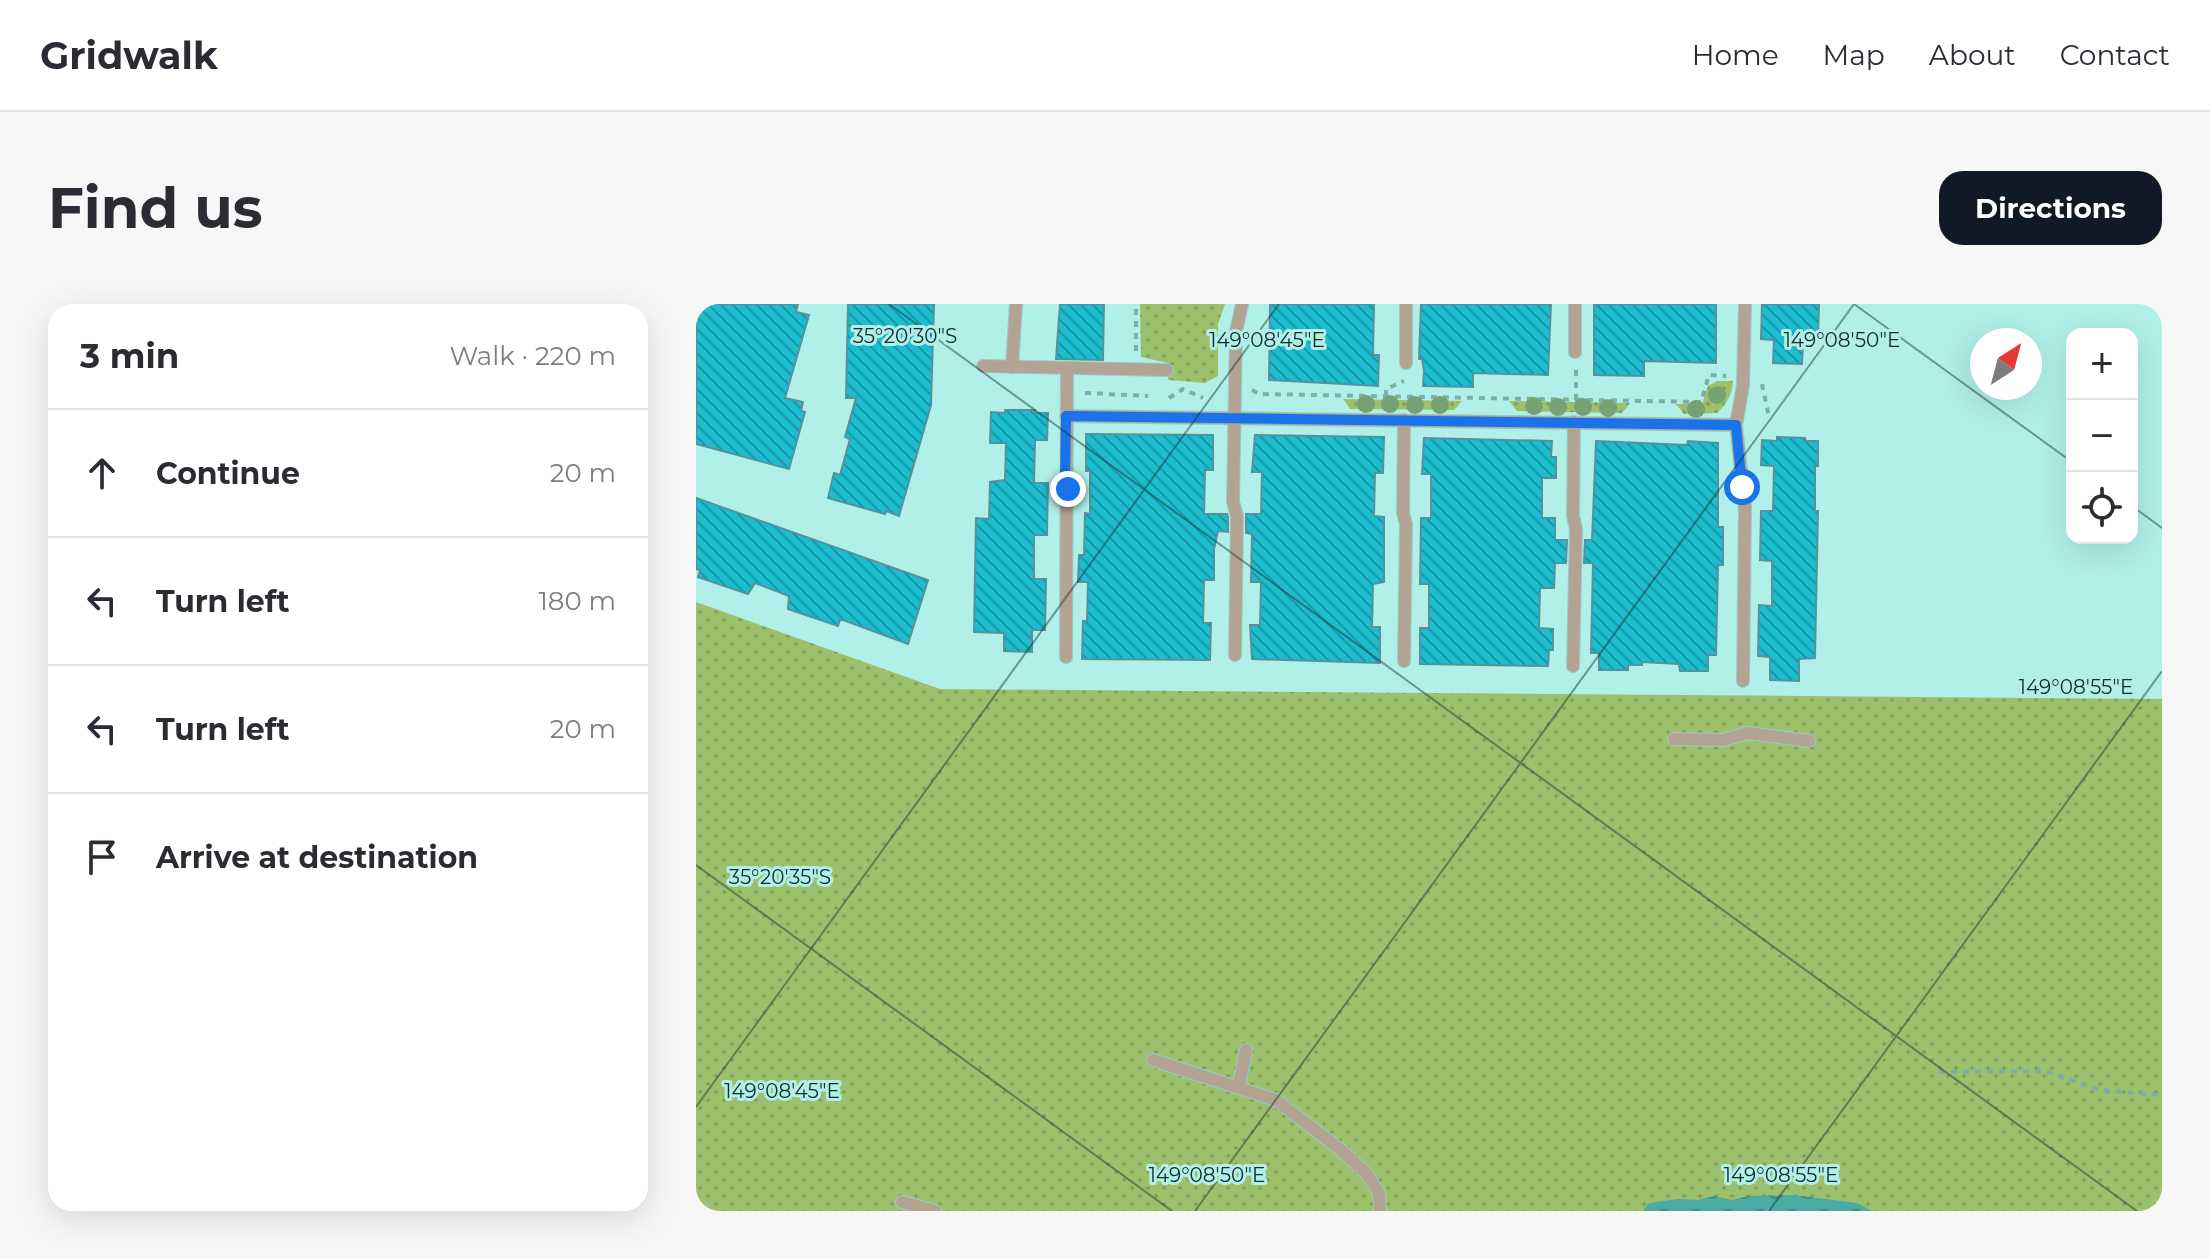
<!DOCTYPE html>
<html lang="en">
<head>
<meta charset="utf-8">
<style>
  body { margin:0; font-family:Montserrat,sans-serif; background:#f7f7f7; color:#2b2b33 }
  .controls { position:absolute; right:24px; top:24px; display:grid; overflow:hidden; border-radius:16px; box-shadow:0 8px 32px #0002 }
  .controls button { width:72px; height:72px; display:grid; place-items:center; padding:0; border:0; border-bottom:2px solid #e1e1e2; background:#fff; color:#2b2b33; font:40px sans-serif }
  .compass { position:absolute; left:1274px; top:24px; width:72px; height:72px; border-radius:50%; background:#fff; box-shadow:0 8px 32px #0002; rotate:36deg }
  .stop { position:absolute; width:24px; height:24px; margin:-18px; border:6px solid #1a73e8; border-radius:50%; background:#fff }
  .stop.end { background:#1a73e8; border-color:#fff; box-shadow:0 2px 8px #0008 }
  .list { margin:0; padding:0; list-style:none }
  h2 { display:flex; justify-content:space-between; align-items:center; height:104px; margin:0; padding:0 32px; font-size:34px }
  h2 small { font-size:26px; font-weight:400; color:#7c7c81 }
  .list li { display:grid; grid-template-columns:52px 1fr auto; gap:24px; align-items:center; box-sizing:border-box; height:128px; padding:0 32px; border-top:2px solid #e1e1e2 }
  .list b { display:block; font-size:30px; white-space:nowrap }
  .list em { font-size:26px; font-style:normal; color:#7c7c81 }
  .icon { flex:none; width:44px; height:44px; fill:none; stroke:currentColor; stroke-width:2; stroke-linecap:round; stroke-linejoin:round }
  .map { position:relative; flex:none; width:1466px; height:907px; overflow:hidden; border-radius:24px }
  header { display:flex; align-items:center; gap:48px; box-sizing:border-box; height:112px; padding:0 40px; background:#fff; border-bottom:2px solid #e1e1e2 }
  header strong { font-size:38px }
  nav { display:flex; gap:44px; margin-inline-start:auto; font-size:28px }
  .intro { display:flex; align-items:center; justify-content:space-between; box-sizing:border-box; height:192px; padding:0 48px }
  h1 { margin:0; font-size:56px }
  .button { padding:20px 36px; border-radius:24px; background:#111827; color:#fff; font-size:28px; font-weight:700 }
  main { display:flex; gap:48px; padding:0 48px }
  aside { flex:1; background:#fff; border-radius:24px; box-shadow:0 8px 32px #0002 }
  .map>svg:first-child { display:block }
  .grass { fill:url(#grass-dots) }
  .water { fill:url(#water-waves) }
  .building { fill:url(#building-back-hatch); stroke:#55929b; stroke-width:2 }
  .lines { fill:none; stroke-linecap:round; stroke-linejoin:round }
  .lane-casing { stroke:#94cdc7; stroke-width:14 }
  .path { stroke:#7cafaa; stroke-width:4; stroke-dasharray:6 6; stroke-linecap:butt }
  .lane { stroke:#b3a393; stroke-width:12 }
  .tree { fill:#76a172 }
  .route { stroke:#1a73e8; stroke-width:10 }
  .ticks { fill:none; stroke:#132d2b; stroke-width:2; stroke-opacity:0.45 }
  .ticks-label { font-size:20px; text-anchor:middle; fill:#132d2b; stroke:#b0f0e9; stroke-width:6; stroke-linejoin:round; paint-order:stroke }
</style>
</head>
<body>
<header>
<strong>Gridwalk</strong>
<nav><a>Home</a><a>Map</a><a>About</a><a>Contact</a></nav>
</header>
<div class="intro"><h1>Find us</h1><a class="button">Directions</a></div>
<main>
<aside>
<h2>3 min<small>Walk · 220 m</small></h2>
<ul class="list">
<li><svg class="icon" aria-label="ahead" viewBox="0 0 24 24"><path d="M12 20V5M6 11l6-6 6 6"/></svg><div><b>Continue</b></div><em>20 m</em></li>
<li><svg class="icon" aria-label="left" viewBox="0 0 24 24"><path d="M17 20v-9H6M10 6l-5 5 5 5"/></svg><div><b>Turn left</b></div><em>180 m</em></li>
<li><svg class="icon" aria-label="left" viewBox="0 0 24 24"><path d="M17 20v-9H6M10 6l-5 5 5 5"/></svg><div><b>Turn left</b></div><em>20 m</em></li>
<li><svg class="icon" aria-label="arrive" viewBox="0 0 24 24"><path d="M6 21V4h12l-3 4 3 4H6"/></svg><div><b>Arrive at destination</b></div></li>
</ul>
</aside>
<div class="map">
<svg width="1466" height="907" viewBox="0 0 1466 907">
  <defs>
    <pattern id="grass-dots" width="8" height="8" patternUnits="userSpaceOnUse" patternTransform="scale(2)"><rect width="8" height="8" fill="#9dc06c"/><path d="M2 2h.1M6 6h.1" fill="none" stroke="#7f9c59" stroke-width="1.8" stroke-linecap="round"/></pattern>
    <pattern id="water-waves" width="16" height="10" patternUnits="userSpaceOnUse" patternTransform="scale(2)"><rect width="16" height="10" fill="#4baba3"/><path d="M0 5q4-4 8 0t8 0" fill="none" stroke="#3d8c85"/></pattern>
    <pattern id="building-back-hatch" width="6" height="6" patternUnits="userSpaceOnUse" patternTransform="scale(2)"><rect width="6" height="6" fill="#1bbdcf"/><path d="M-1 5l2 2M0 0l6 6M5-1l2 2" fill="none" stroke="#179aa8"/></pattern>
  </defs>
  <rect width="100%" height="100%" fill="#b0f0e9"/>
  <g class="grass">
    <polygon points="444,0 529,0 522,20 522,72 509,79 472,76 472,59 445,53"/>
    <path d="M1021 77H1037C1037 90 1030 101 1021 109L988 110 980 100H1006L1012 82Z"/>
    <polygon points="647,95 766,97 758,106 654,105"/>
    <polygon points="813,97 934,99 926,109 821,107"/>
    <polygon points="0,298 244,385 1466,395 1466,907 0,907"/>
  </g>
  <polygon class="water" points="1098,891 1161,899 1176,907 947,907 953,899 982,895 1002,896 1018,892 1036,896 1052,892"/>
  <g class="building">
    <polygon points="0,0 102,0 100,8 113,11 89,94 107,98 105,107 109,108 93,165 0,140"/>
    <polygon points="152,0 238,0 235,101 203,212 190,207 189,210 132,194 138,169 144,171 154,135 149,133 160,94 150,94"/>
    <polygon points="364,0 408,0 407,56 360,55"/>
    <polygon points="574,0 678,0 677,51 683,51 682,82 573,76"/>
    <polygon points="725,0 855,0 852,71 777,69 777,83 727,82 728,66 726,55 723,55"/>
    <polygon points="898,0 1020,0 1020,59 948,57 948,72 898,71"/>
    <polygon points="1066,0 1123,0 1122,36 1107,38 1106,60 1077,59 1078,36 1065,35"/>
    <polygon points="309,106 339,106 339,109 352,109 351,136 339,136 338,179 352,179 351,231 338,231 338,275 350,275 349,326 336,326 336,348 308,347 308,329 278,328 280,214 293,215 294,178 309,176 310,139 294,139 295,108 309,109"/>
    <polygon points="390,130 517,131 517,166 509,166 508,210 531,210 532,213 532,228 522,227 518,245 518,276 508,276 507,319 515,319 514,356 386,355 387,317 391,317 392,278 382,278 383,251 388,251 389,209 394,210 394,167 390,167"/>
    <polygon points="559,131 688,133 687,169 679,169 678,212 688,213 688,278 677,280 676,323 684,323 684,359 556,355 554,321 564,321 565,278 555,278 556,230 550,229 550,210 565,210 566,168 556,168"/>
    <polygon points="1081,133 1109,134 1110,137 1122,137 1122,162 1119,162 1119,207 1122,207 1119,354 1103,355 1103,377 1074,376 1074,353 1062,352 1063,301 1076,302 1076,257 1064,256 1065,207 1077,207 1078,162 1065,161 1066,136 1081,137"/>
    <polygon points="728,134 856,137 855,153 860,153 860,174 846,174 846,214 859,214 859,236 871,236 870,259 859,259 858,284 844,284 843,324 857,325 857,346 853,346 852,362 724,360 724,324 733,324 733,280 724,280 725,214 735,214 735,170 726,170"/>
    <polygon points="900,137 991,141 992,137 1022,139 1022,223 1027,223 1027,261 1022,261 1020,351 1012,351 1012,367 984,367 983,360 946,358 946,361 932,361 932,366 903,366 903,349 895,349 897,259 888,259 889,236 896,236"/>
    <polygon points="0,194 232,276 212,340 147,316 144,316 142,322 92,305 93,292 59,279 52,290 2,273 4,266 0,265"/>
  </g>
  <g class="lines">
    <g class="lane-casing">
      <g id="lane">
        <polyline points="879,48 879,0"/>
        <polyline points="710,59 710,0"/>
        <polyline points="287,62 471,66"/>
        <polyline points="316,63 320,0"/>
        <polyline points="370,112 1040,121 1047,81 1049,0"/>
        <polyline points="708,116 707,209 710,220 708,357"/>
        <polyline points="1040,121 1049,203 1047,377"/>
        <polyline points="539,351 541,212 537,198 540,28 546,0"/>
        <polyline points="370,353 371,64"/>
        <polyline points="877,362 880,225 877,212 878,118"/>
        <polyline points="978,435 1027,436 1052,429 1113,437"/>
        <polyline points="457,756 580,796 645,846 671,870 683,889 684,907"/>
        <polyline points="543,782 550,746"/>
        <polyline points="206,898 239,907"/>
      </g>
    </g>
    <g class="path">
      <polyline points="440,47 440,0"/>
      <polyline points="880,66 880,96"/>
      <polyline points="1066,80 1073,113"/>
      <polyline points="556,86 563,90 1005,98 1013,71 1030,72"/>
      <polyline points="389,89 452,92"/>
      <polyline points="690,92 690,85 708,77"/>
      <polyline points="473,94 487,85 507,94"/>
      <polyline points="1243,768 1348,767 1404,786 1466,791"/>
    </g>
    <use href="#lane" class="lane"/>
  </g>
  <g class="tree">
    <circle cx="1021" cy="91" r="9"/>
    <circle cx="670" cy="100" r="9"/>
    <circle cx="694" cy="100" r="9"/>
    <circle cx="719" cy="101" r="9"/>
    <circle cx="744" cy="101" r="9"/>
    <circle cx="838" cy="102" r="9"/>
    <circle cx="862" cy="103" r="9"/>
    <circle cx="887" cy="103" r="9"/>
    <circle cx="912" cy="104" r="9"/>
    <circle cx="1000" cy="105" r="9"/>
  </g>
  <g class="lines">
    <polyline class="route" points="372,185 369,176 370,112 1040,121 1046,183"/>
  </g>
  <path class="ticks" d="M193 0 1441 907M1158 0 1376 158M0 12 9 0M1436 202 1466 224M0 561 476 907M0 803 583 0M499 907 1158 0M1073 907 1466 367"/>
  <g class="ticks-label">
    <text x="209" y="39">35°20'30"S</text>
    <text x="571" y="43">149°08'45"E</text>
    <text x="1146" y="43">149°08'50"E</text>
    <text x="1380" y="390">149°08'55"E</text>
    <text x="84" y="580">35°20'35"S</text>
    <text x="86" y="794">149°08'45"E</text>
    <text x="511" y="878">149°08'50"E</text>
    <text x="1085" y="878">149°08'55"E</text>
  </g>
</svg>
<div class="controls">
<button>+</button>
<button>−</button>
<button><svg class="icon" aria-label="locate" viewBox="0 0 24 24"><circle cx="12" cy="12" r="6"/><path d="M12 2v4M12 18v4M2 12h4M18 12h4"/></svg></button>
</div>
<svg class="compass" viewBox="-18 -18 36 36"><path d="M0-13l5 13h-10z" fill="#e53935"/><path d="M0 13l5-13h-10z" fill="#7c7c81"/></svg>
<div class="stop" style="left:1046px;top:183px"></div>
<div class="stop end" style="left:372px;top:185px"></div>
</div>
</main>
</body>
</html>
